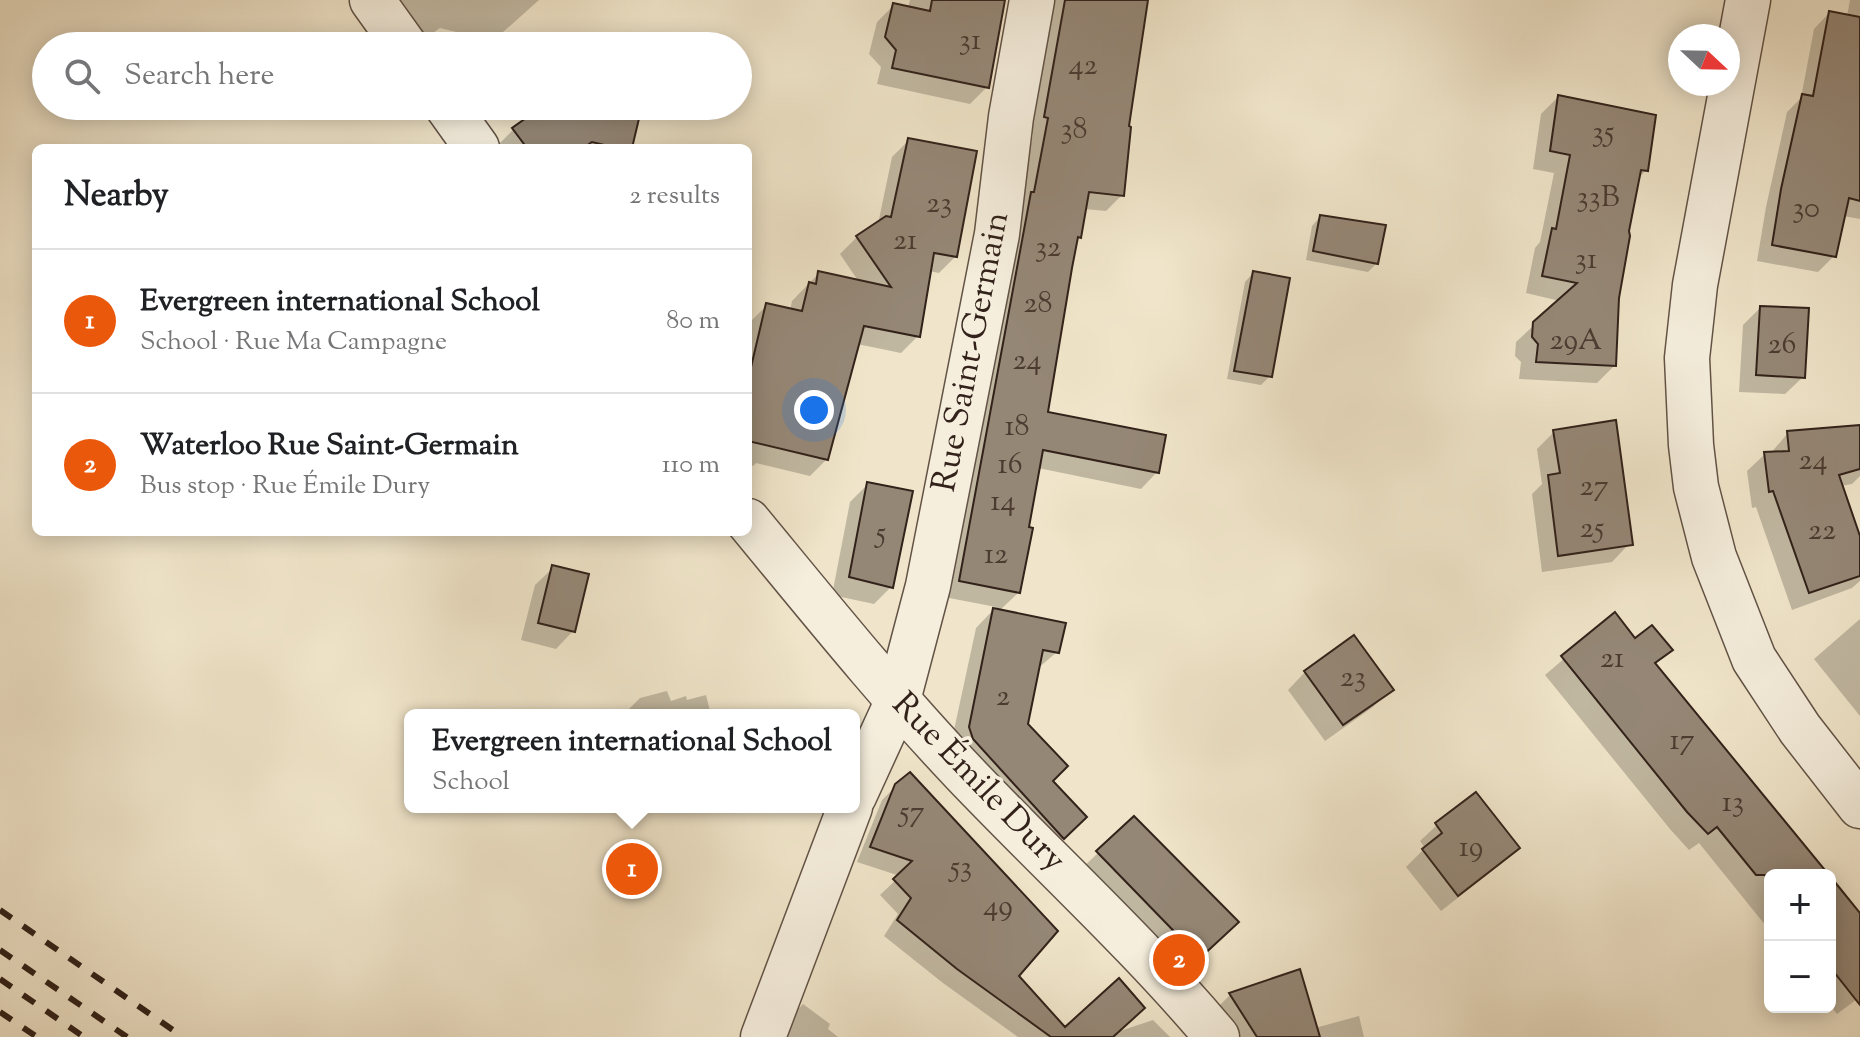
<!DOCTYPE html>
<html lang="en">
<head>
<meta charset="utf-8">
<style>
  body { margin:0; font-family:"Sorts Mill Goudy",serif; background:#f2f2f2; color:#202124 }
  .controls { position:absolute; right:24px; bottom:24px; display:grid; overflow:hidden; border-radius:12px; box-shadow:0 4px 20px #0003 }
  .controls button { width:72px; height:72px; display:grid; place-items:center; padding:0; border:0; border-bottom:2px solid #e0e0e0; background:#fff; color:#202124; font:40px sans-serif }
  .compass { position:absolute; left:1668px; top:24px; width:72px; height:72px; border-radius:50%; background:#fff; box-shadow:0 4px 20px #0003; rotate:112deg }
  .you { position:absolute; left:814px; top:410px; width:28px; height:28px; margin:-20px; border:6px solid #fff; border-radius:50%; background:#1a73e8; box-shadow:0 0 0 12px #1a73e833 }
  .badge { display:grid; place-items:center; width:52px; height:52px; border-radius:50%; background:#ea580c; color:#fff; font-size:26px; font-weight:700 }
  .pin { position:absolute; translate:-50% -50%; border:4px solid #fff; box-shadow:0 2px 8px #0006 }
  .popup { position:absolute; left:404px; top:709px; width:456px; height:104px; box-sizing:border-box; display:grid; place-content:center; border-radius:12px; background:#fff; filter:drop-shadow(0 2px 6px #0005); font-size:26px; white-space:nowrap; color:#757577 }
  .popup b { font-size:30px; color:#202124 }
  .popup::after { content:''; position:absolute; left:50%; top:100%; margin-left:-16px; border:16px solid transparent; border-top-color:#fff }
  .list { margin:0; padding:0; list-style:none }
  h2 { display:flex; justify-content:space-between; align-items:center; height:104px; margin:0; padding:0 32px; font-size:34px }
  h2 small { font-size:26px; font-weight:400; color:#757577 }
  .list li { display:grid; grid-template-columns:52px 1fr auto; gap:24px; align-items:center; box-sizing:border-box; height:144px; padding:0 32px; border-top:2px solid #e0e0e0 }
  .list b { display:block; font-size:30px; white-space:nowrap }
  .list p { margin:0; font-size:26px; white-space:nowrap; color:#757577 }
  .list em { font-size:26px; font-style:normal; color:#757577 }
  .icon { flex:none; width:44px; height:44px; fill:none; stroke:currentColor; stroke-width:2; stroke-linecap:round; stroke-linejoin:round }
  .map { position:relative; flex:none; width:1860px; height:1037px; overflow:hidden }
  .search { position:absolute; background:#fff; box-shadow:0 4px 20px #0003; left:32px; top:32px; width:720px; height:88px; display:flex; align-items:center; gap:20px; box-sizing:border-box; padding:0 28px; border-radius:44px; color:#757577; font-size:30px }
  .panel { position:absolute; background:#fff; box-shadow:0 4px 20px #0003; left:32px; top:144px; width:720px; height:392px; border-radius:12px }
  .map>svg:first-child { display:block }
  .shadow { fill:#0003 }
  .building { fill:#958776; stroke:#32221a; stroke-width:2 }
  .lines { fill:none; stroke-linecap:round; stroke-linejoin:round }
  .minor-casing { stroke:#625346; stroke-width:47 }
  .minor { stroke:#f5eedd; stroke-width:44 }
  .rail { stroke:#32221a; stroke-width:6; stroke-dasharray:14 14; stroke-linecap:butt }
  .labels { text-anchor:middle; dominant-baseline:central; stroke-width:7; stroke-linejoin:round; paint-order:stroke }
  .number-label { font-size:30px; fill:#4b3b31 }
  .street-label { font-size:34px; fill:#32221a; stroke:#f5eedd }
</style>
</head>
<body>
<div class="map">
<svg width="1860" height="1037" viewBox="0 0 1860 1037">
  <rect width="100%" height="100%" fill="#f0e5ca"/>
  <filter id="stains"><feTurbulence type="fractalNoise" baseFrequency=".0025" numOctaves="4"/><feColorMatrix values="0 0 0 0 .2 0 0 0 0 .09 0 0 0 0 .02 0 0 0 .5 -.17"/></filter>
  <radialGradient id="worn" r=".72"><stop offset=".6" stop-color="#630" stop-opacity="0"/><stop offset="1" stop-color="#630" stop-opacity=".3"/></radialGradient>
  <g class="shadow">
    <polygon points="375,0 539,0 493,41 440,28 415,46"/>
    <polygon points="910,0 1003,0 987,87 970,104 877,84 881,67 869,54 877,22 893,6 908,8"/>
    <polygon points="1052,0 1146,0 1126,128 1122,195 1106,211 1084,209 1079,237 1075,241 1046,414 1157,472 1141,489 1038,468 1019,592 999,611 1057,652 1037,669 1025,725 1050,781 1067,835 1045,855 951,744 976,628 996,607 944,597 1019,206 1033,134 1029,133"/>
    <polygon points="1850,0 1860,0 1860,219 1843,216 1834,256 1818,272 1757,261 1766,207 1787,112 1801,98 1814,29 1829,13 1847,16"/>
    <polygon points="1558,97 1646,170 1637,180 1617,298 1614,366 1597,383 1519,379 1521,362 1515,356 1516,342 1560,301 1526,293 1535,248 1540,242 1554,173 1533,169 1541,114"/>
    <polygon points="547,106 595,106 623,148 502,148 499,144 513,130"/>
    <polygon points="909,140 956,256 939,273 929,271 918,336 901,353 857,344 827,459 810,476 756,463 753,466 748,464 750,322 767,305 790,311 792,301 819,273 859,282 840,254 857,237 878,224 892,157"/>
    <polygon points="1320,217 1377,263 1368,272 1306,260 1312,226"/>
    <polygon points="1253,273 1270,376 1261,385 1227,379 1245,282"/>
    <polygon points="1760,308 1803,377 1785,394 1739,392 1743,325"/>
    <polygon points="1860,427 1860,476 1852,484 1841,486 1860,542 1860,581 1852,588 1792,610 1756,507 1752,508 1747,471 1765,454 1770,454 1788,433"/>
    <polygon points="1554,432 1629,544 1612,562 1542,572 1532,494 1542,484 1537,449"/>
    <polygon points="868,484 891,587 874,604 832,595 850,502"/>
    <polygon points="553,568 573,631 556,649 521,640 535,585"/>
    <polygon points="1615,615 1635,641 1670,650 1654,666 1825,875 1770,875 1770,931 1699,843 1689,850 1670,829 1545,675"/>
    <polygon points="1860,619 1860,716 1814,659"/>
    <polygon points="1305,672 1391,689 1373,707 1325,741 1288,690"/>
    <polygon points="667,691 671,701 686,696 687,700 706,695 711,715 623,715 640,698"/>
    <polygon points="897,785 1017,976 1065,1030 1117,1032 1153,1020 1170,1037 1018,1037 943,983 884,936 898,914 880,895 900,876 857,862 882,800"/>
    <polygon points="641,807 662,807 643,813"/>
    <polygon points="1134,819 1219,939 1181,974 1080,870"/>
    <polygon points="1437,825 1517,848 1501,864 1441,911 1406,867 1425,848 1420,841"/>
    <polygon points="1830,881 1860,917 1860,997 1837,1014 1830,1005"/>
    <polygon points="1230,995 1315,1028 1359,1016 1364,1037 1231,1037 1214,1011"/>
    <polygon points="803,1004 830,1024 828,1029 838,1037 782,1037 789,1019"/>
  </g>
  <g class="building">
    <polygon points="932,0 1005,0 989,88 892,68 896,50 885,37 893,3 930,11"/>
    <polygon points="1065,0 1148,0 1129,126 1131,127 1124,196 1089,192 1081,238 1078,237 1072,268 1048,412 1166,435 1159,473 1043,450 1029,527 1033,528 1020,593 959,581 1031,192 1034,192 1048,118 1044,117"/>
    <polygon points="1829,11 1860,17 1860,201 1849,198 1836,257 1772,245 1781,189 1802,94 1813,96"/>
    <polygon points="1558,95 1656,115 1648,171 1641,170 1629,231 1630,236 1619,298 1616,366 1536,362 1538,344 1532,337 1533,322 1577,283 1542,276 1552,228 1556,229 1570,155 1550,151"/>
    <polygon points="543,106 642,106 632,148 617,148 592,142 583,148 527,148 512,128"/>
    <polygon points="908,138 977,151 957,257 934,253 920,337 864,326 828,460 748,441 748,380 766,303 802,311 809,282 816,284 818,271 891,287 856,236 886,216 891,217"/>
    <polygon points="1320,215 1386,225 1378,264 1313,251"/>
    <polygon points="1253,271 1290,278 1272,377 1234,371"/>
    <polygon points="1760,306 1809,308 1805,378 1756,375"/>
    <polygon points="1616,420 1633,545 1558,556 1548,475 1560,473 1553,430"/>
    <polygon points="1860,425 1860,469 1839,475 1860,536 1860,576 1809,593 1773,491 1769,492 1764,452 1789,451 1787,431"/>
    <polygon points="867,482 913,491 893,588 849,577"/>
    <polygon points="552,565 589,574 575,632 538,623"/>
    <polygon points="993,608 1066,623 1059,653 1043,650 1028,724 1068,766 1053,781 1087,817 1064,839 973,739 969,727"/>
    <polygon points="1615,612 1635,638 1652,625 1673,650 1655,663 1829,875 1756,875 1717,827 1708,834 1687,812 1561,656"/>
    <polygon points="1354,635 1394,690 1343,725 1304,671"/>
    <polygon points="910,772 1058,931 1019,976 1065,1027 1119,978 1145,1008 1113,1037 1051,1037 957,969 897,920 911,898 893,879 912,861 870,847 895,784"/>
    <polygon points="1476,792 1520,848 1458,896 1422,849 1442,833 1435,823"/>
    <polygon points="1134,816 1239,922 1200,958 1096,851"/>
    <polygon points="1830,876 1860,913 1860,1005 1830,967"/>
    <polygon points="1300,969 1320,1037 1257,1037 1229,993"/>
  </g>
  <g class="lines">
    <g class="minor-casing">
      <g id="minor">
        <polyline points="372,0 405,46"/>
        <polyline points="1748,0 1695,285 1687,358 1691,445 1696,487 1714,557 1754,659 1800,729 1860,806"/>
        <polyline points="447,106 477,148"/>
        <path d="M748 521C819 607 888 693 965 774 1049 862 1139 944 1217 1037"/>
        <polyline points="854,796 898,700 928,586 997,234 1011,117 1032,0"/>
        <polyline points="763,1037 850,807"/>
      </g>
    </g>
    <use href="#minor" class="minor"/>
    <g class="rail">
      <polyline points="0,910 183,1037"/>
      <polyline points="0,950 127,1037"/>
      <polyline points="0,979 84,1037"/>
      <polyline points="0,1012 37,1037"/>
    </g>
  </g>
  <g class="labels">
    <g class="number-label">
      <text x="970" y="41">31</text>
      <text x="1083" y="66">42</text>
      <text x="1074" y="130">38</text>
      <text x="1603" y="133">35</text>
      <text x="1598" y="198">33B</text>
      <text x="939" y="204">23</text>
      <text x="1806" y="209">30</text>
      <text x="905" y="241">21</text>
      <text x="1048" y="248">32</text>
      <text x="1586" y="260">31</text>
      <text x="1038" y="304">28</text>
      <text x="1576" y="341">29A</text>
      <text x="1782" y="345">26</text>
      <text x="1027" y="361">24</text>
      <text x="1017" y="427">18</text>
      <text x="1813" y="461">24</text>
      <text x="1010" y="465">16</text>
      <text x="1594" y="487">27</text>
      <text x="1003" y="502">14</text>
      <text x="1592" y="529">25</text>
      <text x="1822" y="531">22</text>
      <text x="881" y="534">5</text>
      <text x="996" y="555">12</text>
      <text x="1612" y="659">21</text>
      <text x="1353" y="678">23</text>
      <text x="1003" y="697">2</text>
      <text x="1682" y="741">17</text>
      <text x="1733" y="803">13</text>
      <text x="912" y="813">57</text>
      <text x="1471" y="848">19</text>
      <text x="961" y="868">53</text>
      <text x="998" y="907">49</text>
    </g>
    <g class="street-label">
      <text transform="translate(972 352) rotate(-79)">Rue Saint-Germain</text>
      <text transform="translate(978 783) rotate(46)">Rue Émile Dury</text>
    </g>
  </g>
  <rect width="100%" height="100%" filter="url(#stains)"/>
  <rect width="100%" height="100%" fill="url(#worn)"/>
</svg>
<div class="controls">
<button>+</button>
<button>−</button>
</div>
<svg class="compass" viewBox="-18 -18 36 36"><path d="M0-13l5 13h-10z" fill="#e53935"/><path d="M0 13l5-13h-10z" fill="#757577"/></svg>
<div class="you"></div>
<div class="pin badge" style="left:632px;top:869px">1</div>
<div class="popup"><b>Evergreen international School</b>School</div>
<div class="pin badge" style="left:1179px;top:960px">2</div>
<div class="search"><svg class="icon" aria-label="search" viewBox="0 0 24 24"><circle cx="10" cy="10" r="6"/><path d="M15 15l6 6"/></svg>Search here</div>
<section class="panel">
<h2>Nearby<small>2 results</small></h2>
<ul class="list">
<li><span class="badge">1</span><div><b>Evergreen international School</b><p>School · Rue Ma Campagne</p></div><em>80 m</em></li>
<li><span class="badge">2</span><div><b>Waterloo Rue Saint-Germain</b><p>Bus stop · Rue Émile Dury</p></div><em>110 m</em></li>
</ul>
</section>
</div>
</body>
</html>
